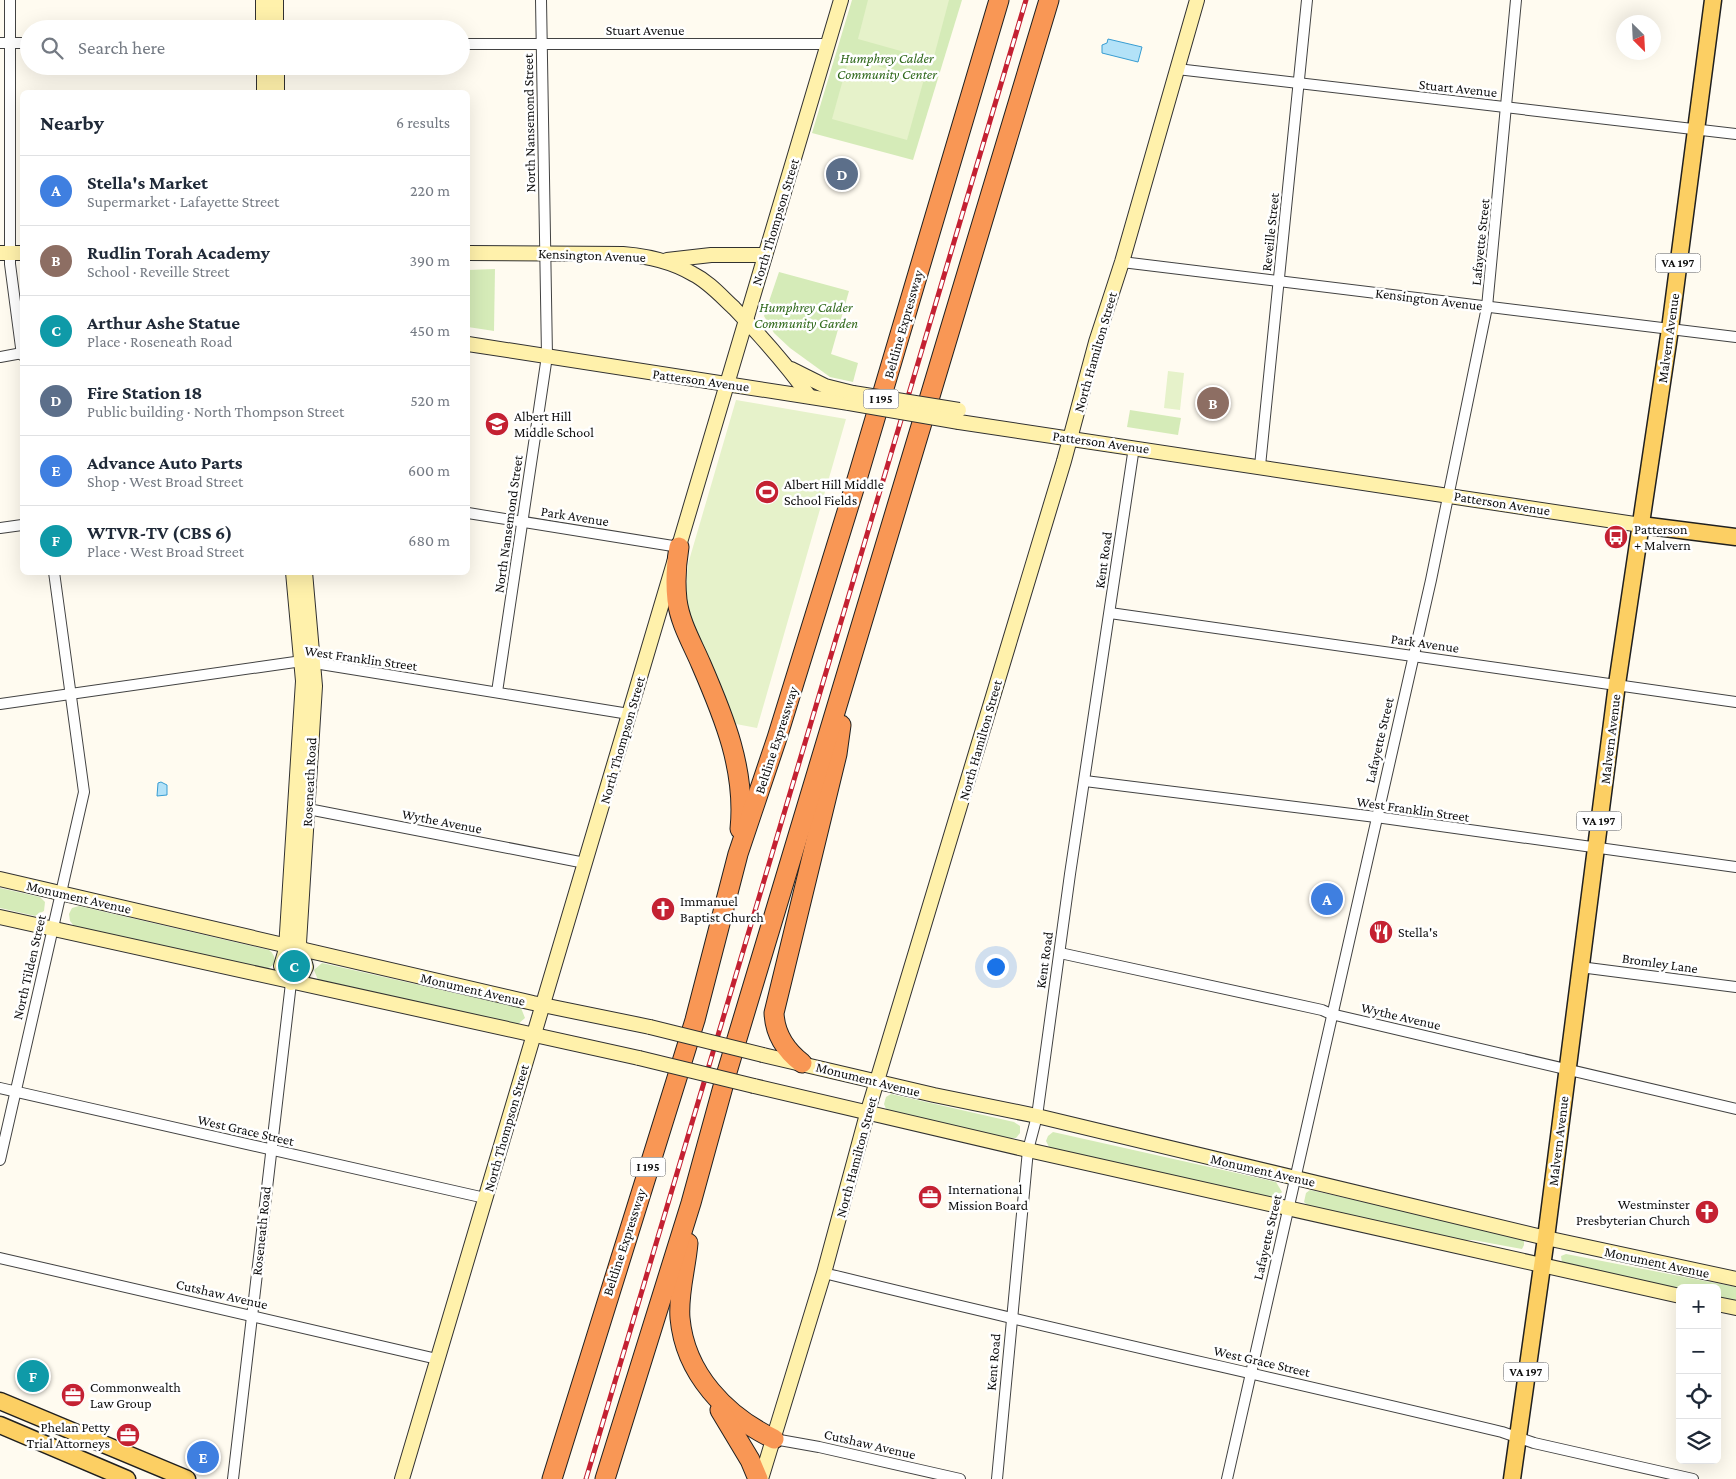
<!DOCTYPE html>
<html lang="en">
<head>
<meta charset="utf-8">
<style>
  body { margin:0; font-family:"Crimson Pro",serif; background:#f2f2f3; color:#1f2937 }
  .controls { position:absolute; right:15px; bottom:15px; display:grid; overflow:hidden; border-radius:8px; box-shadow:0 5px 20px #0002 }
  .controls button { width:45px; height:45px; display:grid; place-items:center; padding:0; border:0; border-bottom:1px solid #e0e1e3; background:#fff; color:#1f2937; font:25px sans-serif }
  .compass { position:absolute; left:1616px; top:15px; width:45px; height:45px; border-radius:50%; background:#fff; box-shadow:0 5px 20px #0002; rotate:156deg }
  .you { position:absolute; left:995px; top:966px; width:18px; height:18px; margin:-12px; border:4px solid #fff; border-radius:50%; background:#1a73e8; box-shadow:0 0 0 8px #1a73e833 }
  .badge { display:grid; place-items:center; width:32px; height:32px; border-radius:50%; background:#1a73e8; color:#fff; font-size:16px; font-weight:700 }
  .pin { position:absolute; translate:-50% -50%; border:2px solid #fff; box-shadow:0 1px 5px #0006 }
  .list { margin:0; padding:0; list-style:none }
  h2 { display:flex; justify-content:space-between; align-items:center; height:65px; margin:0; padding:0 20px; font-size:21px }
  h2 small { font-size:16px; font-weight:400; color:#747a83 }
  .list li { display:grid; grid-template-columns:32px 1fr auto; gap:15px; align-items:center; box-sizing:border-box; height:70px; padding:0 20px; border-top:1px solid #e0e1e3 }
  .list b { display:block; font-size:19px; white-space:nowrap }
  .list p { margin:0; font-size:16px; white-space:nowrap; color:#747a83 }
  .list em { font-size:16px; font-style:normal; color:#747a83 }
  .icon { flex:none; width:28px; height:28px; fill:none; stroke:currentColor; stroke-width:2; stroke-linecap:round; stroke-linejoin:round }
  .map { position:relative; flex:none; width:1736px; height:1479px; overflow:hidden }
  .search { position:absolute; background:#fff; box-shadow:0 5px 20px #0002; left:20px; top:20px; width:450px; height:55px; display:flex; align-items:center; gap:12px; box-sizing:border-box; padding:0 18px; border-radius:28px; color:#747a83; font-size:19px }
  .panel { position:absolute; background:#fff; box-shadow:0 5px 20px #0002; left:20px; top:90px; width:450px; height:485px; border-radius:8px }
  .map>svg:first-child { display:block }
  .green { fill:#d5ebb8 }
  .pitch { fill:#e6f2ca }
  .water { fill:#b3e2f8; stroke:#389dd2 }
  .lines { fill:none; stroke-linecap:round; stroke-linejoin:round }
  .street-casing { stroke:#424242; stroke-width:12 }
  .secondary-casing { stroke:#313131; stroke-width:16 }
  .primary-casing { stroke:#202020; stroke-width:19 }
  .highway-casing { stroke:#202020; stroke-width:21 }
  .street { stroke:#fff; stroke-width:10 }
  .secondary { stroke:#fff1ab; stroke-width:14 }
  .primary { stroke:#fccf63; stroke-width:16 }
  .highway { stroke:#f99755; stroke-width:19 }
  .rail-casing { stroke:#c42132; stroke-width:5 }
  .rail { stroke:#fff; stroke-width:3; stroke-dasharray:9; stroke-linecap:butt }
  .secondary-bridge-casing { stroke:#313131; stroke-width:16; stroke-linecap:butt }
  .secondary-bridge { stroke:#fff1ab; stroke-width:14 }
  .labels { text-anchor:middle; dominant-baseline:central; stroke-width:5; stroke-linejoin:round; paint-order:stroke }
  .shield { fill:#fff; stroke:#575757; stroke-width:1 }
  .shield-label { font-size:12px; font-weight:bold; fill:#0f0f0f }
  .street-label { font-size:14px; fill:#0f0f0f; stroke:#fff }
  .park-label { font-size:14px; font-style:italic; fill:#30691c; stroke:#fff }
  .poi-label { font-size:14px; fill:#0f0f0f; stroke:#fff; text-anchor:start }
</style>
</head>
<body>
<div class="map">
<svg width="1736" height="1479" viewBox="0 0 1736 1479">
  <rect width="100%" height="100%" fill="#fffbf0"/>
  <g class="green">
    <polygon points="852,0 962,0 913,160 812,133"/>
    <polygon points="495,269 494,331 468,327 468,270"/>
    <polygon points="779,272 849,291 831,354 858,363 853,382 830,377 790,348 774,333 764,316"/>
    <polygon points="1130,410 1181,418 1178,435 1127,427"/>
    <polygon points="0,888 40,897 45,902 44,911 35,916 0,908"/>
    <path d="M79 906 269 950C278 957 276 967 265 969L74 926 70 921 69 914 72 908Z"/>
    <polygon points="322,963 521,1008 525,1018 517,1025 318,980 314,970"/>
    <polygon points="891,1094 1014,1122 1020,1126 1020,1133 1016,1138 1009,1138 893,1112 886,1109 884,1104 886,1097"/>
    <polygon points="1053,1132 1276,1182 1282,1192 1278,1197 1272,1198 1054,1149 1049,1147 1046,1141 1048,1136"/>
    <polygon points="1310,1190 1519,1237 1524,1241 1524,1245 1522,1249 1473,1240 1451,1240 1308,1206 1304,1202 1306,1193"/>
    <polygon points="1566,1254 1736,1287 1736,1305 1717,1300 1717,1288 1680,1288 1680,1292 1562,1263 1561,1256"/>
  </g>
  <g class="pitch">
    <polygon points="868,0 949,0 933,60 858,39"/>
    <polygon points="849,58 924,79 907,140 832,119"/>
    <polygon points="1168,371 1184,373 1180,410 1164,408"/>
    <polygon points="736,400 846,419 757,728 736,724 694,633 688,609 686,589 688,564"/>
  </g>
  <g class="water">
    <polygon points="1108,39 1142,47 1138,62 1102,53 1102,45 1107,43"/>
    <polygon points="161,782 167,785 167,795 157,796 158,783"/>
  </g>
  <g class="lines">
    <g class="street-casing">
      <g id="street">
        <polyline points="10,0 10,264 22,355"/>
        <polyline points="0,43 29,43"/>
        <polyline points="461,44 828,44"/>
        <polyline points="1177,69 1736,134"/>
        <polyline points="1122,262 1736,337"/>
        <polyline points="0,357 22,353"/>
        <polyline points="1260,466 1307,0"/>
        <polyline points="468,513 679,547"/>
        <polyline points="0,528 22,525"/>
        <polyline points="1110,613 1736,702"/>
        <polyline points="497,692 547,356 541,0"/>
        <polyline points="0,704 302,661 629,714"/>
        <polyline points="1085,781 1376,817 1736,867"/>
        <polyline points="303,808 585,863"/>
        <polyline points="1060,953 1322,1010 1331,1014 1736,1109"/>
        <polyline points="1580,967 1736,987"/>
        <polyline points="0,1088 485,1198"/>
        <polyline points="0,1160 84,792 54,572"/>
        <polyline points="0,1258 437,1359"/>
        <path d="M824 1273C1050 1329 1276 1378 1502 1432L1534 1443 1693 1479"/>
        <polyline points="774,1439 819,1447 960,1479"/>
        <polyline points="233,1479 291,983"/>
        <polyline points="997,1479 1028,1150 1037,1116 1070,874 1134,447"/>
        <polyline points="1227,1479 1431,580 1487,307 1516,0"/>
      </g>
    </g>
    <g class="secondary-casing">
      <g id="secondary">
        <polyline points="263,0 263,29"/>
        <polyline points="276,0 276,29"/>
        <polyline points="264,66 264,92"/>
        <polyline points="277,66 277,92"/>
        <polyline points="0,253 22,253"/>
        <path d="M468 253 623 254C648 256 671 261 693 274 709 282 721 296 734 308 761 336 786 364 809 396"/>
        <polyline points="667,260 711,255 765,255"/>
        <polyline points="468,344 849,403"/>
        <polyline points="791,369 825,386 853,393"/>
        <polyline points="959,422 1641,525"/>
        <polyline points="293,572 303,681 286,949 281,966 291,983 303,973 306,967 299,943 315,686 305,572"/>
        <polyline points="0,879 533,1003 650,1027"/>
        <polyline points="0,917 639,1058"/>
        <polyline points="763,1055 934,1095 1037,1116 1546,1238 1736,1279"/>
        <polyline points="754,1086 1028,1150 1680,1296"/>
        <polyline points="1717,1304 1736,1308"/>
        <polyline points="402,1479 841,0"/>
        <polyline points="761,1479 824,1273 867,1114 1064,461 1096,342 1122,262 1197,0"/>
      </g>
    </g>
    <g class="primary-casing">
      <g id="primary">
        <polyline points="1641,525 1736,537"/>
        <polyline points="0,1401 187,1479"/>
        <polyline points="0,1425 127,1479"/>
        <polyline points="1512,1479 1546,1238 1617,684 1670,329 1713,0"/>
      </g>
    </g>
    <g class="highway-casing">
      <g id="highway">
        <path d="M679 547C676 565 675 582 677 600 680 623 692 643 701 664 724 717 746 770 740 829"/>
        <path d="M802 1063C785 1050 775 1034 774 1013L837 754 841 725"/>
        <path d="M688 1243C686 1268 678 1293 680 1318 685 1374 726 1416 774 1439"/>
        <polyline points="720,1410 750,1460 758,1479"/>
        <polyline points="552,1479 695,1020 738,854 777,738 858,476 999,0"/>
        <polyline points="605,1479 691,1203 727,1072 1049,0"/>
      </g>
    </g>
    <use href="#street" class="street"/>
    <use href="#secondary" class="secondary"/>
    <use href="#primary" class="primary"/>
    <use href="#highway" class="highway"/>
    <g class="rail-casing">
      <polyline id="rail" points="586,1479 1026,0"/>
    </g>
    <use href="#rail" class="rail"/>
    <g class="secondary-bridge-casing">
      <g id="secondary-bridge">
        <polyline points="853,393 959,410"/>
        <polyline points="849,403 959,422"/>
        <polyline points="650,1027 763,1055"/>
        <polyline points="639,1058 754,1086"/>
      </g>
    </g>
    <use href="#secondary-bridge" class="secondary-bridge"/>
  </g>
  <defs>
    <g id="school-disc" transform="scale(1.25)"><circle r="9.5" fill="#c42132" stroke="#fff"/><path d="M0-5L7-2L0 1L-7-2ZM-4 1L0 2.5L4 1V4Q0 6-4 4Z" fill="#fff"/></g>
    <g id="stadium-disc" transform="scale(1.25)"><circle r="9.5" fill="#c42132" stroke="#fff"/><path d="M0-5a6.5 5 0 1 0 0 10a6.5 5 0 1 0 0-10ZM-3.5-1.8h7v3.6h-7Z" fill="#fff"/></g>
    <g id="bus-disc" transform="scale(1.25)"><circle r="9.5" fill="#c42132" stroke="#fff"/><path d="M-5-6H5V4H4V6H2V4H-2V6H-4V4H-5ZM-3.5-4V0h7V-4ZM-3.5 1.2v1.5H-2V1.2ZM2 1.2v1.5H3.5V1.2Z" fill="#fff"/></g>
    <g id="church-disc" transform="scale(1.25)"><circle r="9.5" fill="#c42132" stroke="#fff"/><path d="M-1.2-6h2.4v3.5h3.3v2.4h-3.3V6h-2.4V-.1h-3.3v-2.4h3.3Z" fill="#fff"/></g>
    <g id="restaurant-disc" transform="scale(1.25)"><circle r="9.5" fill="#c42132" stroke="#fff"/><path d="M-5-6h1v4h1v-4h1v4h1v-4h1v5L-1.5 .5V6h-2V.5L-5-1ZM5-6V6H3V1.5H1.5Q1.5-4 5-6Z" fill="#fff"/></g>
    <g id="office-disc" transform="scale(1.25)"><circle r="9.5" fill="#c42132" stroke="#fff"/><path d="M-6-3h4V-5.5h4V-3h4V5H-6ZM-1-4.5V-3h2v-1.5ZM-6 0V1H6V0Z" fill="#fff"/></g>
  </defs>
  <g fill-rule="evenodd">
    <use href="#school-disc" x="497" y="424"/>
    <use href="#stadium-disc" x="767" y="492"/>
    <use href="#bus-disc" x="1616" y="537"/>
    <use href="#church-disc" x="663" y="909"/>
    <use href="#restaurant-disc" x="1381" y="932"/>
    <use href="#office-disc" x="930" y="1197"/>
    <use href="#church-disc" x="1707" y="1212"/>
    <use href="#office-disc" x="73" y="1395"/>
    <use href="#office-disc" x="128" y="1435"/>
  </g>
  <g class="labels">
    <g class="shield">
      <rect x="1655.5" y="253.5" width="45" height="19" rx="4"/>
      <rect x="863.5" y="389.5" width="35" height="19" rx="4"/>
      <rect x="1576.5" y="811.5" width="45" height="19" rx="4"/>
      <rect x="630.5" y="1157.5" width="35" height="19" rx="4"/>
      <rect x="1503.5" y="1362.5" width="45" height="19" rx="4"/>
    </g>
    <g class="shield-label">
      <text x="1678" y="263">VA 197</text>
      <text x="881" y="399">I 195</text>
      <text x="1599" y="821">VA 197</text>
      <text x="648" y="1167">I 195</text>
      <text x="1526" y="1372">VA 197</text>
    </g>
    <g class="street-label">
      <text x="645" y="30">Stuart Avenue</text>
      <text transform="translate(1458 88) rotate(6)">Stuart Avenue</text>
      <text transform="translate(529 123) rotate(-91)">North Nansemond Street</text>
      <text transform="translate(775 222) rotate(-73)">North Thompson Street</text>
      <text transform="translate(1270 232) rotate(-84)">Reveille Street</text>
      <text transform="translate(1480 242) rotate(-84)">Lafayette Street</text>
      <text transform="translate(592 255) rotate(2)">Kensington Avenue</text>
      <text transform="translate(1429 299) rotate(7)">Kensington Avenue</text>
      <text transform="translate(903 324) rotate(-74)">Beltline Expressway</text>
      <text transform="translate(1668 338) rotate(-82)">Malvern Avenue</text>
      <text transform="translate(1095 352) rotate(-74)">North Hamilton Street</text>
      <text transform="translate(701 380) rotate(8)">Patterson Avenue</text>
      <text transform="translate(1101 442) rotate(8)">Patterson Avenue</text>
      <text transform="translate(1502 503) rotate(9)">Patterson Avenue</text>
      <text transform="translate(575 516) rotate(9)">Park Avenue</text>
      <text transform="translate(508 524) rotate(-82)">North Nansemond Street</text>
      <text transform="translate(1103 560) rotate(-82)">Kent Road</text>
      <text transform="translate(1425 643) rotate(8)">Park Avenue</text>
      <text transform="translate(361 658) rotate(8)">West Franklin Street</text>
      <text transform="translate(1610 739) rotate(-83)">Malvern Avenue</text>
      <text transform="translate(622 740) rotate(-74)">North Thompson Street</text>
      <text transform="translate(776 740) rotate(-72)">Beltline Expressway</text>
      <text transform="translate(980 740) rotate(-74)">North Hamilton Street</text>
      <text transform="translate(1379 740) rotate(-77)">Lafayette Street</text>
      <text transform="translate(309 782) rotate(-87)">Roseneath Road</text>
      <text transform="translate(1413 809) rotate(8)">West Franklin Street</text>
      <text transform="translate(442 821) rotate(11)">Wythe Avenue</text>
      <text transform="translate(79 897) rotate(13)">Monument Avenue</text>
      <text transform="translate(1044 960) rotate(-82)">Kent Road</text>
      <text transform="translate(1660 963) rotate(8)">Bromley Lane</text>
      <text transform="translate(29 967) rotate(-77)">North Tilden Street</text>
      <text transform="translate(473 989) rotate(13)">Monument Avenue</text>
      <text transform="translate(1401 1016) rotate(13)">Wythe Avenue</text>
      <text transform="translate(868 1079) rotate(14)">Monument Avenue</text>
      <text transform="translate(506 1128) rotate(-74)">North Thompson Street</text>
      <text transform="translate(246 1130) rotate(13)">West Grace Street</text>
      <text transform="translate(1558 1141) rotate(-83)">Malvern Avenue</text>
      <text transform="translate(856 1157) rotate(-75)">North Hamilton Street</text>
      <text transform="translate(1263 1170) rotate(13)">Monument Avenue</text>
      <text transform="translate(261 1231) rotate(-84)">Roseneath Road</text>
      <text transform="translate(1267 1237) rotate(-77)">Lafayette Street</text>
      <text transform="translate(624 1242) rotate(-72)">Beltline Expressway</text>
      <text transform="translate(1657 1262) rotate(12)">Monument Avenue</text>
      <text transform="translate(222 1294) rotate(13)">Cutshaw Avenue</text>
      <text transform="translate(1262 1361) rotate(13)">West Grace Street</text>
      <text transform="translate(993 1362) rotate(-85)">Kent Road</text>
      <text transform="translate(870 1444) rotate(13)">Cutshaw Avenue</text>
    </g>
    <g class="park-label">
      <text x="887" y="58">Humphrey Calder<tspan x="887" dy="16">Community Center</tspan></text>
      <text x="806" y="307">Humphrey Calder<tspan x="806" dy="16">Community Garden</tspan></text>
    </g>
    <g class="poi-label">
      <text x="514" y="416">Albert Hill<tspan x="514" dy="16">Middle School</tspan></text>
      <text x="784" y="484">Albert Hill Middle<tspan x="784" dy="16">School Fields</tspan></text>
      <text x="1634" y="529">Patterson<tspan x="1634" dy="16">+ Malvern</tspan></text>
      <text x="680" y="901">Immanuel<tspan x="680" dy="16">Baptist Church</tspan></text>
      <text x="1398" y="932">Stella's</text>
      <text x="948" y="1189">International<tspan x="948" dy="16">Mission Board</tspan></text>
      <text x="1690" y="1204" text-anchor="end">Westminster<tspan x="1690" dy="16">Presbyterian Church</tspan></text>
      <text x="90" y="1387">Commonwealth<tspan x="90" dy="16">Law Group</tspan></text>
      <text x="110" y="1427" text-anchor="end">Phelan Petty<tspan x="110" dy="16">Trial Attorneys</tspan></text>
    </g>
  </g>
</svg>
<div class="controls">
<button>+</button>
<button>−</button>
<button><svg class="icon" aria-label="locate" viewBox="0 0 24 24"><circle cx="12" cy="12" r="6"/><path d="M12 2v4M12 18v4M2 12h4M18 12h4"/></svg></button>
<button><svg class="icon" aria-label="layers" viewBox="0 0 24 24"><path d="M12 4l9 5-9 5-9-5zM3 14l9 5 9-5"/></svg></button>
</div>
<svg class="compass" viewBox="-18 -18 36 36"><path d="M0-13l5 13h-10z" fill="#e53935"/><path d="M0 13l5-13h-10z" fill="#747a83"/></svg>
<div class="you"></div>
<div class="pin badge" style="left:1327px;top:899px;background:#3f7fe0">A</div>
<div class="pin badge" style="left:1213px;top:403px;background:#8d6e63">B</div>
<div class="pin badge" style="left:294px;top:966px;background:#0f9aa8">C</div>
<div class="pin badge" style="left:842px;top:174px;background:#5c6f8a">D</div>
<div class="pin badge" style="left:203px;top:1457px;background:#3f7fe0">E</div>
<div class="pin badge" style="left:33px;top:1376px;background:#0f9aa8">F</div>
<div class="search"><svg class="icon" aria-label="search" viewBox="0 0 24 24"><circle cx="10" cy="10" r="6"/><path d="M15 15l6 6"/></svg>Search here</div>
<section class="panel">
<h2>Nearby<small>6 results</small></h2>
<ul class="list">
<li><span class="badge" style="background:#3f7fe0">A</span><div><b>Stella's Market</b><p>Supermarket · Lafayette Street</p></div><em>220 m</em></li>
<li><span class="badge" style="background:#8d6e63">B</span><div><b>Rudlin Torah Academy</b><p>School · Reveille Street</p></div><em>390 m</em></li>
<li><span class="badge" style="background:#0f9aa8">C</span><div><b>Arthur Ashe Statue</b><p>Place · Roseneath Road</p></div><em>450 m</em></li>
<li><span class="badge" style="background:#5c6f8a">D</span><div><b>Fire Station 18</b><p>Public building · North Thompson Street</p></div><em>520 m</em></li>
<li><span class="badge" style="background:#3f7fe0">E</span><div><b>Advance Auto Parts</b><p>Shop · West Broad Street</p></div><em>600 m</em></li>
<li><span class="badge" style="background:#0f9aa8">F</span><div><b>WTVR-TV (CBS 6)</b><p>Place · West Broad Street</p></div><em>680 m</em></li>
</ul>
</section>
</div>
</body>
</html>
